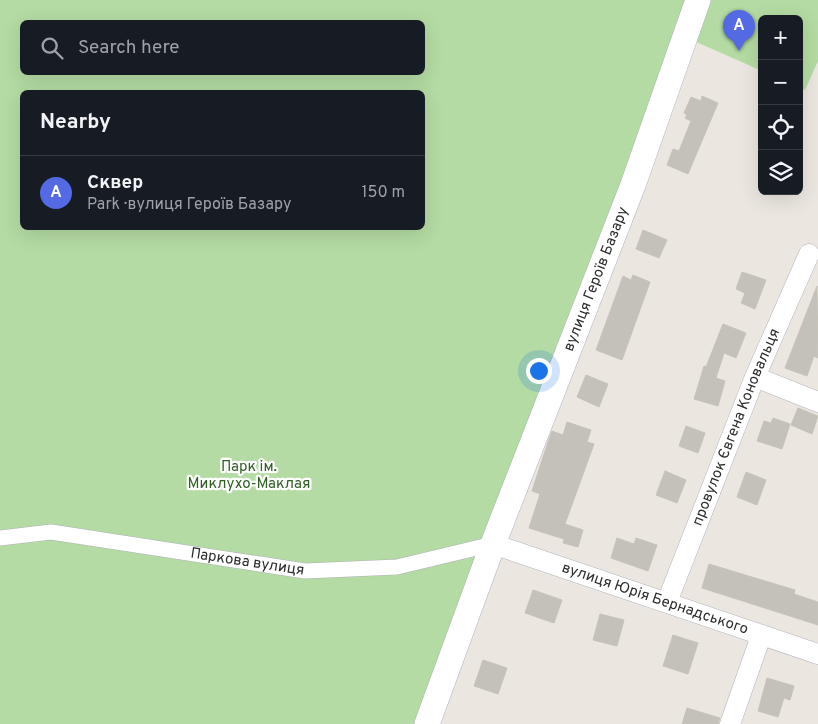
<!DOCTYPE html>
<html lang="en">
<head>
<meta charset="utf-8">
<style>
  body { margin:0; font-family:Overpass,sans-serif; background:#242831; color:#f1f3f6 }
  .controls { position:absolute; right:15px; top:15px; display:grid; overflow:hidden; border-radius:8px; box-shadow:0 5px 20px #0002 }
  .controls button { width:45px; height:45px; display:grid; place-items:center; padding:0; border:0; border-bottom:1px solid #363941; background:#171b24; color:#f1f3f6; font:25px sans-serif }
  .you { position:absolute; left:538px; top:370px; width:18px; height:18px; margin:-12px; border:4px solid #fff; border-radius:50%; background:#1a73e8; box-shadow:0 0 0 8px #1a73e833 }
  .badge { display:grid; place-items:center; width:32px; height:32px; border-radius:50%; background:#5469e4; color:#fff; font-size:16px; font-weight:700 }
  .pin { position:absolute; translate:-50% -41px; filter:drop-shadow(0 1px 2px #0008) }
  .pin::after { content:''; position:absolute; top:26px; width:18px; height:15px; background:inherit; clip-path:polygon(0 0,100% 0,50% 100%) }
  .list { margin:0; padding:0; list-style:none }
  h2 { display:flex; justify-content:space-between; align-items:center; height:65px; margin:0; padding:0 20px; font-size:21px }
  h2 small { font-size:16px; font-weight:400; color:#9ea1a6 }
  .list li { display:grid; grid-template-columns:32px 1fr auto; gap:15px; align-items:center; box-sizing:border-box; height:75px; padding:0 20px; border-top:1px solid #363941 }
  .list b { display:block; font-size:19px; white-space:nowrap }
  .list p { margin:0; font-size:16px; white-space:nowrap; color:#9ea1a6 }
  .list em { font-size:16px; font-style:normal; color:#9ea1a6 }
  .icon { flex:none; width:28px; height:28px; fill:none; stroke:currentColor; stroke-width:2; stroke-linecap:round; stroke-linejoin:round }
  .map { position:relative; flex:none; width:818px; height:724px; overflow:hidden }
  .search { position:absolute; background:#171b24; box-shadow:0 5px 20px #0002; left:20px; top:20px; width:405px; height:55px; display:flex; align-items:center; gap:12px; box-sizing:border-box; padding:0 18px; border-radius:8px; color:#9ea1a6; font-size:19px }
  .panel { position:absolute; background:#171b24; box-shadow:0 5px 20px #0002; left:20px; top:90px; width:405px; height:140px; border-radius:8px }
  .map>svg:first-child { display:block }
  .green { fill:#b4dba3; fill-rule:evenodd }
  .building { fill:#c4c1bb; stroke:#c7c3b9 }
  .lines { fill:none; stroke-linecap:round; stroke-linejoin:round }
  .pedestrian-casing { stroke:#b0b1ba; stroke-width:16 }
  .minor-casing { stroke:#b0b1ba; stroke-width:21 }
  .tertiary-casing { stroke:#b0b1ba; stroke-width:26 }
  .pedestrian { stroke:#fff; stroke-width:15 }
  .minor { stroke:#fff; stroke-width:20 }
  .tertiary { stroke:#fff; stroke-width:25 }
  .labels { text-anchor:middle; dominant-baseline:central; stroke-width:4.5; stroke-linejoin:round; paint-order:stroke }
  .street-label { font-size:15px; fill:#2c2c2c; stroke:#fff }
  .park-label { font-size:15px; fill:#2e6124; stroke:#fff }
</style>
</head>
<body>
<div class="map">
<svg width="818" height="724" viewBox="0 0 818 724">
  <rect width="100%" height="100%" fill="#ebe7e0"/>
  <g class="green">
    <path d="M0 0H698L427 724H0ZM22 22H422V72H22ZM22 92H422V228H22Z"/>
    <polygon points="707,0 818,0 818,61 805,90 799,88 799,19 762,19 762,71 694,41"/>
  </g>
  <g class="building">
    <polygon points="702,96 718,103 688,174 667,165 673,149 679,151 691,121 685,118 687,115 684,113 691,97 701,101"/>
    <polygon points="643,230 667,240 659,258 636,249"/>
    <polygon points="742,272 766,280 755,309 741,303 745,293 736,289"/>
    <polygon points="633,275 650,282 622,360 596,350 623,276 631,280"/>
    <polygon points="817,286 818,358 814,356 807,376 785,368"/>
    <polygon points="723,324 746,333 736,358 724,353 716,378 725,381 718,406 694,399 704,366 706,367"/>
    <polygon points="586,375 608,384 599,407 577,397"/>
    <polygon points="798,408 818,416 812,434 791,425"/>
    <polygon points="773,418 790,424 782,449 757,441 764,421 771,423"/>
    <polygon points="567,422 591,430 587,442 594,444 565,524 583,530 578,547 563,543 564,539 529,528 540,494 532,491 547,445 552,431 563,435"/>
    <polygon points="686,426 705,433 698,453 679,446"/>
    <polygon points="665,471 686,480 677,503 656,495"/>
    <polygon points="746,472 766,480 757,505 737,497"/>
    <polygon points="617,538 634,544 636,538 657,545 648,571 611,558"/>
    <polygon points="709,564 795,590 794,594 818,602 818,625 702,588"/>
    <polygon points="533,590 562,600 554,623 525,613"/>
    <polygon points="600,614 624,620 617,646 593,640"/>
    <polygon points="673,635 698,643 688,674 663,666"/>
    <polygon points="483,660 507,668 498,694 474,686"/>
    <polygon points="767,678 794,686 790,700 784,698 778,717 758,711"/>
    <polygon points="687,708 720,718 718,724 682,724"/>
  </g>
  <g class="lines">
    <g class="pedestrian-casing">
      <g id="pedestrian">
        <path id="s1" d="M0 538 51 532 305 571 397 567 493 544"/>
      </g>
    </g>
    <g class="minor-casing">
      <g id="minor">
        <polyline points="755,377 818,402"/>
        <path id="s2" d="M493 544 818 654"/>
        <path id="s3" d="M667 602 755 377 809 254"/>
        <polyline points="730,724 761,636"/>
      </g>
    </g>
    <g class="tertiary-casing">
      <g id="tertiary">
        <path id="s4" d="M427 724 493 544 633 185 698 0"/>
      </g>
    </g>
    <use href="#pedestrian" class="pedestrian"/>
    <use href="#minor" class="minor"/>
    <use href="#tertiary" class="tertiary"/>
  </g>
  <g class="labels">
    <g class="street-label">
      <text stroke="none"><textPath href="#s4" startOffset="476">вулиця Героїв Базару</textPath></text>
      <text stroke="none"><textPath href="#s3" startOffset="188">провулок Євгена Коновальця</textPath></text>
      <text stroke="none"><textPath href="#s1" startOffset="250">Паркова вулиця</textPath></text>
      <text stroke="none"><textPath href="#s2" startOffset="171">вулиця Юрія Бернадського</textPath></text>
    </g>
    <g class="park-label">
      <text x="249" y="467">Парк ім.<tspan x="249" dy="17">Миклухо-Маклая</tspan></text>
    </g>
  </g>
</svg>
<div class="controls">
<button>+</button>
<button>−</button>
<button><svg class="icon" aria-label="locate" viewBox="0 0 24 24"><circle cx="12" cy="12" r="6"/><path d="M12 2v4M12 18v4M2 12h4M18 12h4"/></svg></button>
<button><svg class="icon" aria-label="layers" viewBox="0 0 24 24"><path d="M12 4l9 5-9 5-9-5zM3 14l9 5 9-5"/></svg></button>
</div>
<div class="you"></div>
<div class="pin badge" style="left:739px;top:51px">A</div>
<div class="search"><svg class="icon" aria-label="search" viewBox="0 0 24 24"><circle cx="10" cy="10" r="6"/><path d="M15 15l6 6"/></svg>Search here</div>
<section class="panel">
<h2>Nearby<small></small></h2>
<ul class="list">
<li><span class="badge">A</span><div><b>Сквер</b><p>Park · вулиця Героїв Базару</p></div><em>150 m</em></li>
</ul>
</section>
</div>
</body>
</html>
